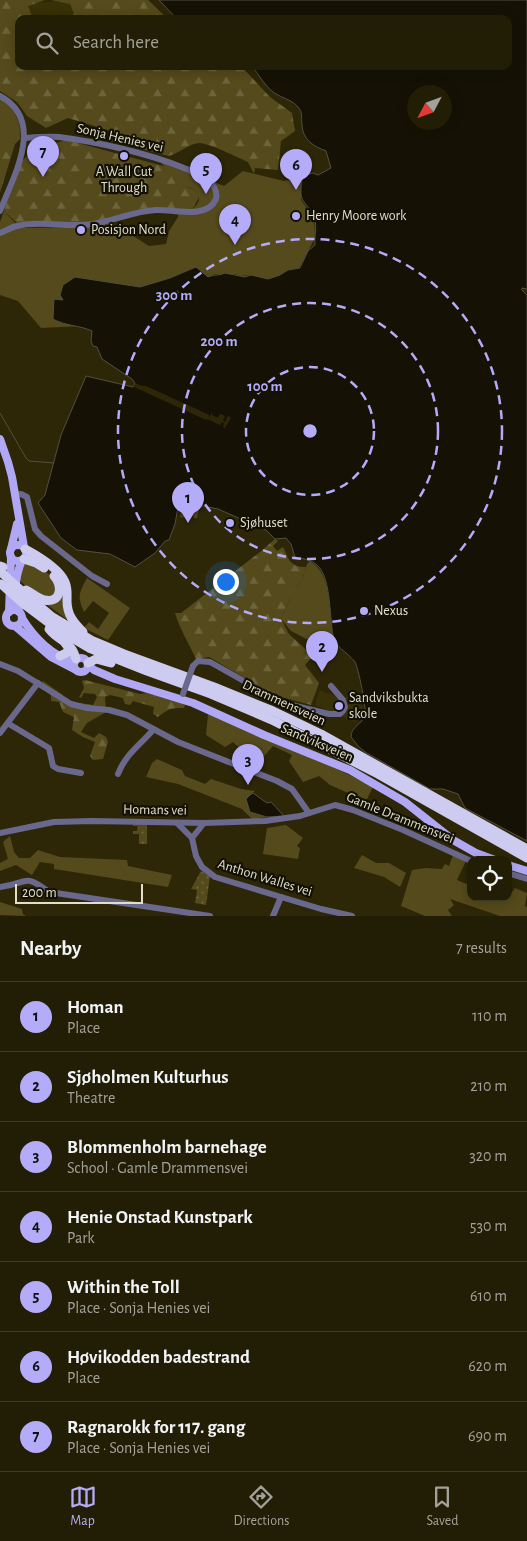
<!DOCTYPE html>
<html lang="en">
<head>
<meta charset="utf-8">
<style>
  body { margin:0; font-family:"Alegreya Sans",sans-serif; background:#2a260f; color:#f1f3f6 }
  .controls { position:absolute; right:15px; bottom:15px; display:grid; overflow:hidden; border-radius:10px; box-shadow:0 2px 12px #0003 }
  .controls button { width:45px; height:45px; display:grid; place-items:center; padding:0; border:0; border-bottom:1px solid #3f3b27; background:#221d05; color:#f1f3f6; font:25px sans-serif }
  .compass { position:absolute; left:407px; top:85px; width:45px; height:45px; border-radius:50%; background:#221d05; box-shadow:0 2px 12px #0003; rotate:229deg }
  .scale { position:absolute; left:15px; bottom:12px; width:128px; box-sizing:border-box; padding-left:5px; border:2px solid #e2decc; border-top:0; font-size:14px; line-height:18px; white-space:nowrap; color:#e2decc; -webkit-text-stroke:4px #131004; paint-order:stroke }
  .you { position:absolute; left:225px; top:581px; width:18px; height:18px; margin:-12px; border:4px solid #fff; border-radius:50%; background:#1a73e8; box-shadow:0 0 0 8px #1a73e833 }
  .badge { display:grid; place-items:center; width:32px; height:32px; border-radius:50%; background:#b4acf9; color:#111; font-size:16px; font-weight:700 }
  .pin { position:absolute; translate:-50% -41px; filter:drop-shadow(0 1px 2px #0008) }
  .pin::after { content:''; position:absolute; top:26px; width:18px; height:15px; background:inherit; clip-path:polygon(0 0,100% 0,50% 100%) }
  .list { margin:0; padding:0; list-style:none }
  h2 { display:flex; justify-content:space-between; align-items:center; height:65px; margin:0; padding:0 20px; font-size:21px }
  h2 small { font-size:16px; font-weight:400; color:#a2a29a }
  .list li { display:grid; grid-template-columns:32px 1fr auto; gap:15px; align-items:center; box-sizing:border-box; height:70px; padding:0 20px; border-top:1px solid #3f3b27 }
  .list b { display:block; font-size:19px; white-space:nowrap }
  .list p { margin:0; font-size:16px; white-space:nowrap; color:#a2a29a }
  .list em { font-size:16px; font-style:normal; color:#a2a29a }
  .icon { flex:none; width:28px; height:28px; fill:none; stroke:currentColor; stroke-width:2; stroke-linecap:round; stroke-linejoin:round }
  .map { position:relative; flex:none; width:527px; height:916px; overflow:hidden }
  .search { position:absolute; background:#221d05; box-shadow:0 2px 12px #0003; left:15px; right:15px; top:15px; height:55px; display:flex; align-items:center; gap:12px; box-sizing:border-box; padding:0 18px; border-radius:10px; color:#a2a29a; font-size:19px }
  .sheet { height:555px; background:#221d05 }
  nav { display:flex; justify-content:space-around; align-items:center; box-sizing:border-box; height:70px; border-top:1px solid #3f3b27; background:#221d05; font-size:14px; color:#a2a29a }
  nav a { display:grid; justify-items:center; gap:2px }
  nav .on { color:#b4acf9 }
  .map>svg:first-child { display:block }
  .built { fill:#383006 }
  .green { fill:#544a1b }
  .forest { fill:url(#forest-firs) }
  .garden { fill:url(#garden-dots) }
  .water { fill:#151205; stroke:#524f41; fill-rule:evenodd }
  .pier { fill:#2d2707 }
  .lines { fill:none; stroke-linecap:round; stroke-linejoin:round }
  .stream { stroke:#524f41; stroke-width:1 }
  .minor { stroke:#6b688d; stroke-width:6 }
  .major { stroke:#b1a8f5; stroke-width:8 }
  .highway { stroke:#cdcbf0; stroke-width:9 }
  .minor-bridge { stroke:#6b688d; stroke-width:6 }
  .highway-bridge { stroke:#cdcbf0; stroke-width:9 }
  .ring { fill:none; stroke:#b4acf9; stroke-width:2.5; stroke-dasharray:9 6 }
  .poi-dot { fill:#b4acf9; stroke:#131004; stroke-width:2 }
  .labels { text-anchor:middle; dominant-baseline:central; stroke-width:4.5; stroke-linejoin:round; paint-order:stroke }
  .street-label { font-size:14px; fill:#e2decc; stroke:#131004 }
  .poi-label { font-size:14px; fill:#e2decc; stroke:#131004; text-anchor:start }
  .centre { fill:#b4acf9; stroke:#131004; stroke-width:2.5 }
  .ring-label { font-size:15px; text-anchor:middle; font-weight:bold; fill:#b4acf9; stroke:#131004; stroke-width:4.5; stroke-linejoin:round; paint-order:stroke }
</style>
</head>
<body>
<div class="map">
<svg width="527" height="916" viewBox="0 0 527 916">
  <defs>
    <pattern id="forest-firs" width="22" height="20" patternUnits="userSpaceOnUse" patternTransform="scale(1.25)"><rect width="22" height="20" fill="#544a1b"/><path d="M5 1l3.5 6h-7zM16 11l3.5 6h-7z" fill="#6c643b"/></pattern>
    <pattern id="garden-dots" width="8" height="8" patternUnits="userSpaceOnUse" patternTransform="scale(1.25)"><rect width="8" height="8" fill="#544a1b"/><path d="M2 2h.1M6 6h.1" fill="none" stroke="#6c643b" stroke-width="1.8" stroke-linecap="round"/></pattern>
  </defs>
  <rect width="100%" height="100%" fill="#2d2707"/>
  <g class="built">
    <polygon points="69,0 75,15 72,19 16,20 29,3"/>
    <polygon points="320,690 345,700 349,694 362,707 362,715 355,722 315,705"/>
  </g>
  <g class="green">
    <path d="M0 98C15 110 21 120 20 139L15 144 0 141Z"/>
    <path d="M161 161 224 186 243 171 284 181 303 176 301 187V200L314 218 315 238 299 268 288 270 280 275 268 279 251 275 240 276 235 274H215L208 277 196 267 170 278 140 287 75 277 63 285 60 295 64 300H58L78 325 82 326 41 328 18 301 0 295V222L4 211 20 228 85 227 113 223 149 246 166 244 169 231 178 217 177 209C181 209 186 210 189 210 198 208 202 197 196 191 191 186 183 187 178 184 169 179 165 170 161 161Z"/>
    <polygon points="182,505 199,509 197,518 194,518 194,516 187,514 184,518 180,517"/>
    <path d="M310 561C334 575 328 616 334 640L320 646 291 631 281 619 292 594 302 580 307 564Z"/>
    <path d="M26 563C44 571 54 571 57 592L48 598 27 587 18 579 23 565Z"/>
    <path d="M87 578 130 608 108 640 84 628 89 622 98 629 109 613 93 601 84 612C77 596 79 593 87 578Z"/>
    <polygon points="63,590 69,621 46,604"/>
    <path d="M208 714C263 738 320 759 373 787L366 801 330 785 319 776 303 782 289 761 292 755 273 746 257 764 233 742 225 747 206 735Z"/>
    <polygon points="157,759 182,770 185,776 205,784 211,779 241,789 255,791 250,795 250,812 267,817 253,820 242,809 178,784 146,777 152,763"/>
    <polygon points="286,825 303,838 297,846 300,848 298,859 263,854 267,828"/>
    <polygon points="10,836 14,852 19,858 30,858 38,850 60,857 127,860 128,866 172,875 168,887 54,869 54,864 40,862 32,875 16,865 0,871 0,863 8,859 3,842"/>
    <polygon points="362,855 376,863 389,863 406,873 400,887 384,877 354,868"/>
    <polygon points="453,855 466,861 457,880 471,886 471,897 492,897 500,900 506,900 515,888 527,893 525,906 527,907 527,916 500,916 450,899 454,905 448,910 452,916 425,916 401,906 412,870 426,868 442,869 445,864 449,866"/>
    <polygon points="0,902 22,909 23,914 26,916 0,915"/>
  </g>
  <g class="forest">
    <path d="M0 0H45L28 6 33 19H19V66H241L270 97 292 113 295 131 281 141 278 170 255 168 254 174 248 162C239 158 207 142 199 143 188 144 180 153 169 156L109 141 111 131 68 118 46 128 27 116 17 102 0 91Z"/>
    <polygon points="51,0 148,0 168,19 65,19 74,14 70,4"/>
    <polygon points="0,140 15,144 0,193"/>
    <path d="M67 140 163 166C168 173 174 181 183 185 192 190 193 187 200 195L194 207 188 211 156 209 87 225 18 224 4 211C7 201 16 169 21 162 32 149 52 144 67 140Z"/>
    <path d="M275 539 278 541 273 546 277 551 283 547C289 560 290 567 306 567L302 580 292 594 281 619 289 634 313 656 305 665 319 683 311 705 274 695 209 657 196 659C189 643 180 630 175 613H181L260 552Z"/>
    <path d="M85 680 140 694 146 693 181 703 185 705 184 708C169 708 169 709 158 717L153 714 154 707 133 701 130 705 125 704 123 698 110 695 105 697 106 712 87 723 81 732 94 738 99 733 106 737 108 742 103 759 93 760 90 756 95 742 83 737 72 730 74 717 63 712 59 702 51 701V695L40 683 43 681 63 695 65 701 93 705 97 697 95 694 84 693 81 698 79 697 84 688 82 681Z"/>
  </g>
  <g class="garden">
    <polygon points="133,823 147,825 147,844 139,844 139,834 133,834 133,831 137,831 138,826 133,826"/>
    <polygon points="201,871 210,876 206,905 195,903 197,890 191,889"/>
  </g>
  <g class="water">
    <path d="M159 0H527V289L522 288V290L527 295V841L465 808 458 794 443 789H430L365 752 358 746 351 737C351 726 362 725 365 715 367 711 358 666 355 662 349 654 339 649 334 640 329 621 332 578 317 565 310 559 303 559 295 557L291 544 286 538 275 539 266 530 218 509 179 501 175 524 169 540 165 541 155 553 135 567 110 554 77 550 61 538 38 503 45 495 61 435 86 376 133 387 135 383 132 379 102 359 97 347 93 346 91 341 92 331C79 325 65 326 53 319L54 299 63 300 60 295 63 285 75 277 140 287 170 278 196 267 208 277C214 274 220 276 225 273L245 277 251 275 268 279 280 275 288 270 300 268 308 251 315 245C314 237 317 229 315 221 308 198 296 207 303 176L313 173 318 175 331 168 326 151C313 146 303 140 302 125 301 117 303 113 298 107 292 100 285 99 278 95 266 89 260 76 252 66H508V19H177ZM414 92H444V122H414Z"/>
    <polygon points="253,793 267,803 271,802 284,816 267,817 250,812 246,799 250,795"/>
  </g>
  <polygon class="pier" points="135,383 142,386 146,386 205,413 209,415 209,418 212,412 212,415 218,418 220,414 225,416 223,420 225,422 228,416 231,418 225,428 223,427 224,423 222,422 220,425 207,419 206,420 134,387"/>
  <g class="lines">
    <polyline class="stream" points="0,413 26,458 29,461 54,463"/>
    <g class="minor">
      <path d="M0 96C46 121 14 175 0 211"/>
      <path d="M0 233C6 231 11 227 17 226 39 220 70 228 93 224 114 221 134 211 156 210 172 209 207 220 216 199 218 192 213 183 208 179 201 174 192 171 184 168 147 153 98 142 59 137 47 136 36 137 25 138"/>
      <polyline points="15,495 21,494 27,497 35,529 41,536 92,576 107,584"/>
      <polyline points="0,664 18,671 71,704 87,708 109,710 127,715 178,742 277,781 292,789 309,813"/>
      <polyline points="193,666 198,661 210,662 283,703 329,714 340,714 343,711 345,707 343,700 331,686"/>
      <polyline points="9,724 49,748 53,766 58,769 81,773"/>
      <polyline points="0,733 38,683"/>
      <path d="M118 774C125 755 140 745 153 730"/>
      <polyline points="177,823 192,838 196,856 202,867 215,877 321,909 352,916"/>
      <polyline points="0,833 54,822 92,821 204,823 265,821 300,816 335,805 353,810 403,830 471,861"/>
      <polyline points="192,838 204,823"/>
      <polyline points="508,873 527,879"/>
      <path d="M0 887C28 884 23 872 49 892L210 916"/>
      <polyline points="273,916 281,897"/>
    </g>
    <g class="major">
      <polyline points="0,439 8,462 12,477 24,547"/>
      <circle cx="18" cy="553" r="8"/>
      <polyline points="11,549 17,524"/>
      <circle cx="14" cy="618" r="8"/>
      <polyline points="9,612 11,557"/>
      <path d="M19 612C13 594 15 577 22 560"/>
      <path d="M22 618C33 636 53 658 75 661"/>
      <polyline points="15,626 51,657 76,670"/>
      <circle cx="81" cy="665" r="7"/>
      <polyline points="88,665 94,670 115,679 193,703 264,735 350,770 405,802 453,840 476,853 495,860"/>
      <polyline points="508,865 527,871"/>
    </g>
    <g class="highway">
      <path d="M25 549C38 556 59 568 65 582 68 588 67 595 67 601 67 615 74 623 83 632"/>
      <polyline points="24,559 36,563 44,568"/>
      <polyline points="0,566 3,567"/>
      <path d="M26 590C32 593 38 598 44 600 61 604 63 586 54 576"/>
      <polyline points="25,594 51,616 93,641 124,654 214,687 273,711 321,734 527,849"/>
      <polyline points="25,605 57,629 89,648 147,671 211,694 272,720 378,774 527,858"/>
      <path d="M49 629C59 642 72 641 76 659"/>
      <polyline points="60,656 68,652 68,647 65,643"/>
      <polyline points="88,663 96,659 111,663"/>
    </g>
    <polyline class="minor-bridge" points="183,694 193,666"/>
    <g class="highway-bridge">
      <polyline points="2,573 25,594"/>
      <polyline points="1,584 25,605"/>
    </g>
  </g>
  <g class="ring">
    <circle cx="310" cy="431" r="64"/>
    <circle cx="310" cy="431" r="128"/>
    <circle cx="310" cy="431" r="192"/>
  </g>
  <g class="poi-dot">
    <circle cx="124" cy="156" r="5"/>
    <circle cx="296" cy="216" r="5"/>
    <circle cx="81" cy="230" r="5"/>
    <circle cx="230" cy="523" r="5"/>
    <circle cx="364" cy="611" r="5"/>
    <circle cx="339" cy="706" r="5"/>
  </g>
  <g class="labels">
    <g class="street-label">
      <text transform="translate(120 138) rotate(13)">Sonja Henies vei</text>
      <text transform="translate(284 703) rotate(25)">Drammensveien</text>
      <text transform="translate(317 743) rotate(23)">Sandviksveien</text>
      <text transform="translate(155 810) rotate(1)">Homans vei</text>
      <text transform="translate(400 818) rotate(22)">Gamle Drammensvei</text>
      <text transform="translate(265 878) rotate(17)">Anthon Walles vei</text>
    </g>
    <g class="poi-label">
      <text x="124" y="172" text-anchor="middle">A Wall Cut<tspan x="124" dy="16">Through</tspan></text>
      <text x="306" y="216">Henry Moore work</text>
      <text x="91" y="230">Posisjon Nord</text>
      <text x="240" y="523">Sjøhuset</text>
      <text x="374" y="611">Nexus</text>
      <text x="349" y="698">Sandviksbukta<tspan x="349" dy="16">skole</tspan></text>
    </g>
  </g>
  <circle cx="310" cy="431" r="8" class="centre"/>
  <g class="ring-label">
    <text x="174" y="300">300 m</text>
    <text x="219" y="346">200 m</text>
    <text x="265" y="391">100 m</text>
  </g>
</svg>
<div class="controls">
<button><svg class="icon" aria-label="locate" viewBox="0 0 24 24"><circle cx="12" cy="12" r="6"/><path d="M12 2v4M12 18v4M2 12h4M18 12h4"/></svg></button>
</div>
<svg class="compass" viewBox="-18 -18 36 36"><path d="M0-13l5 13h-10z" fill="#e53935"/><path d="M0 13l5-13h-10z" fill="#a2a29a"/></svg>
<div class="scale">200 m</div>
<div class="you"></div>
<div class="pin badge" style="left:188px;top:523px">1</div>
<div class="pin badge" style="left:322px;top:672px">2</div>
<div class="pin badge" style="left:248px;top:785px">3</div>
<div class="pin badge" style="left:235px;top:245px">4</div>
<div class="pin badge" style="left:206px;top:194px">5</div>
<div class="pin badge" style="left:296px;top:190px">6</div>
<div class="pin badge" style="left:43px;top:177px">7</div>
<div class="search"><svg class="icon" aria-label="search" viewBox="0 0 24 24"><circle cx="10" cy="10" r="6"/><path d="M15 15l6 6"/></svg>Search here</div>
</div>
<section class="sheet">
<h2>Nearby<small>7 results</small></h2>
<ul class="list">
<li><span class="badge">1</span><div><b>Homan</b><p>Place</p></div><em>110 m</em></li>
<li><span class="badge">2</span><div><b>Sjøholmen Kulturhus</b><p>Theatre</p></div><em>210 m</em></li>
<li><span class="badge">3</span><div><b>Blommenholm barnehage</b><p>School · Gamle Drammensvei</p></div><em>320 m</em></li>
<li><span class="badge">4</span><div><b>Henie Onstad Kunstpark</b><p>Park</p></div><em>530 m</em></li>
<li><span class="badge">5</span><div><b>Within the Toll</b><p>Place · Sonja Henies vei</p></div><em>610 m</em></li>
<li><span class="badge">6</span><div><b>Høvikodden badestrand</b><p>Place</p></div><em>620 m</em></li>
<li><span class="badge">7</span><div><b>Ragnarokk for 117. gang</b><p>Place · Sonja Henies vei</p></div><em>690 m</em></li>
</ul>
</section>
<nav>
<a class="on"><svg class="icon" aria-label="map" viewBox="0 0 24 24"><path d="M3 6l6-2 6 2 6-2v14l-6 2-6-2-6 2zM9 4v14M15 6v14"/></svg>Map</a>
<a><svg class="icon" aria-label="directions" viewBox="0 0 24 24"><path d="M12 3l9 9-9 9-9-9zM9 14v-3h6M13 9l2 2-2 2"/></svg>Directions</a>
<a><svg class="icon" aria-label="saved" viewBox="0 0 24 24"><path d="M7 4h10v16l-5-4-5 4z"/></svg>Saved</a>
</nav>
</body>
</html>
